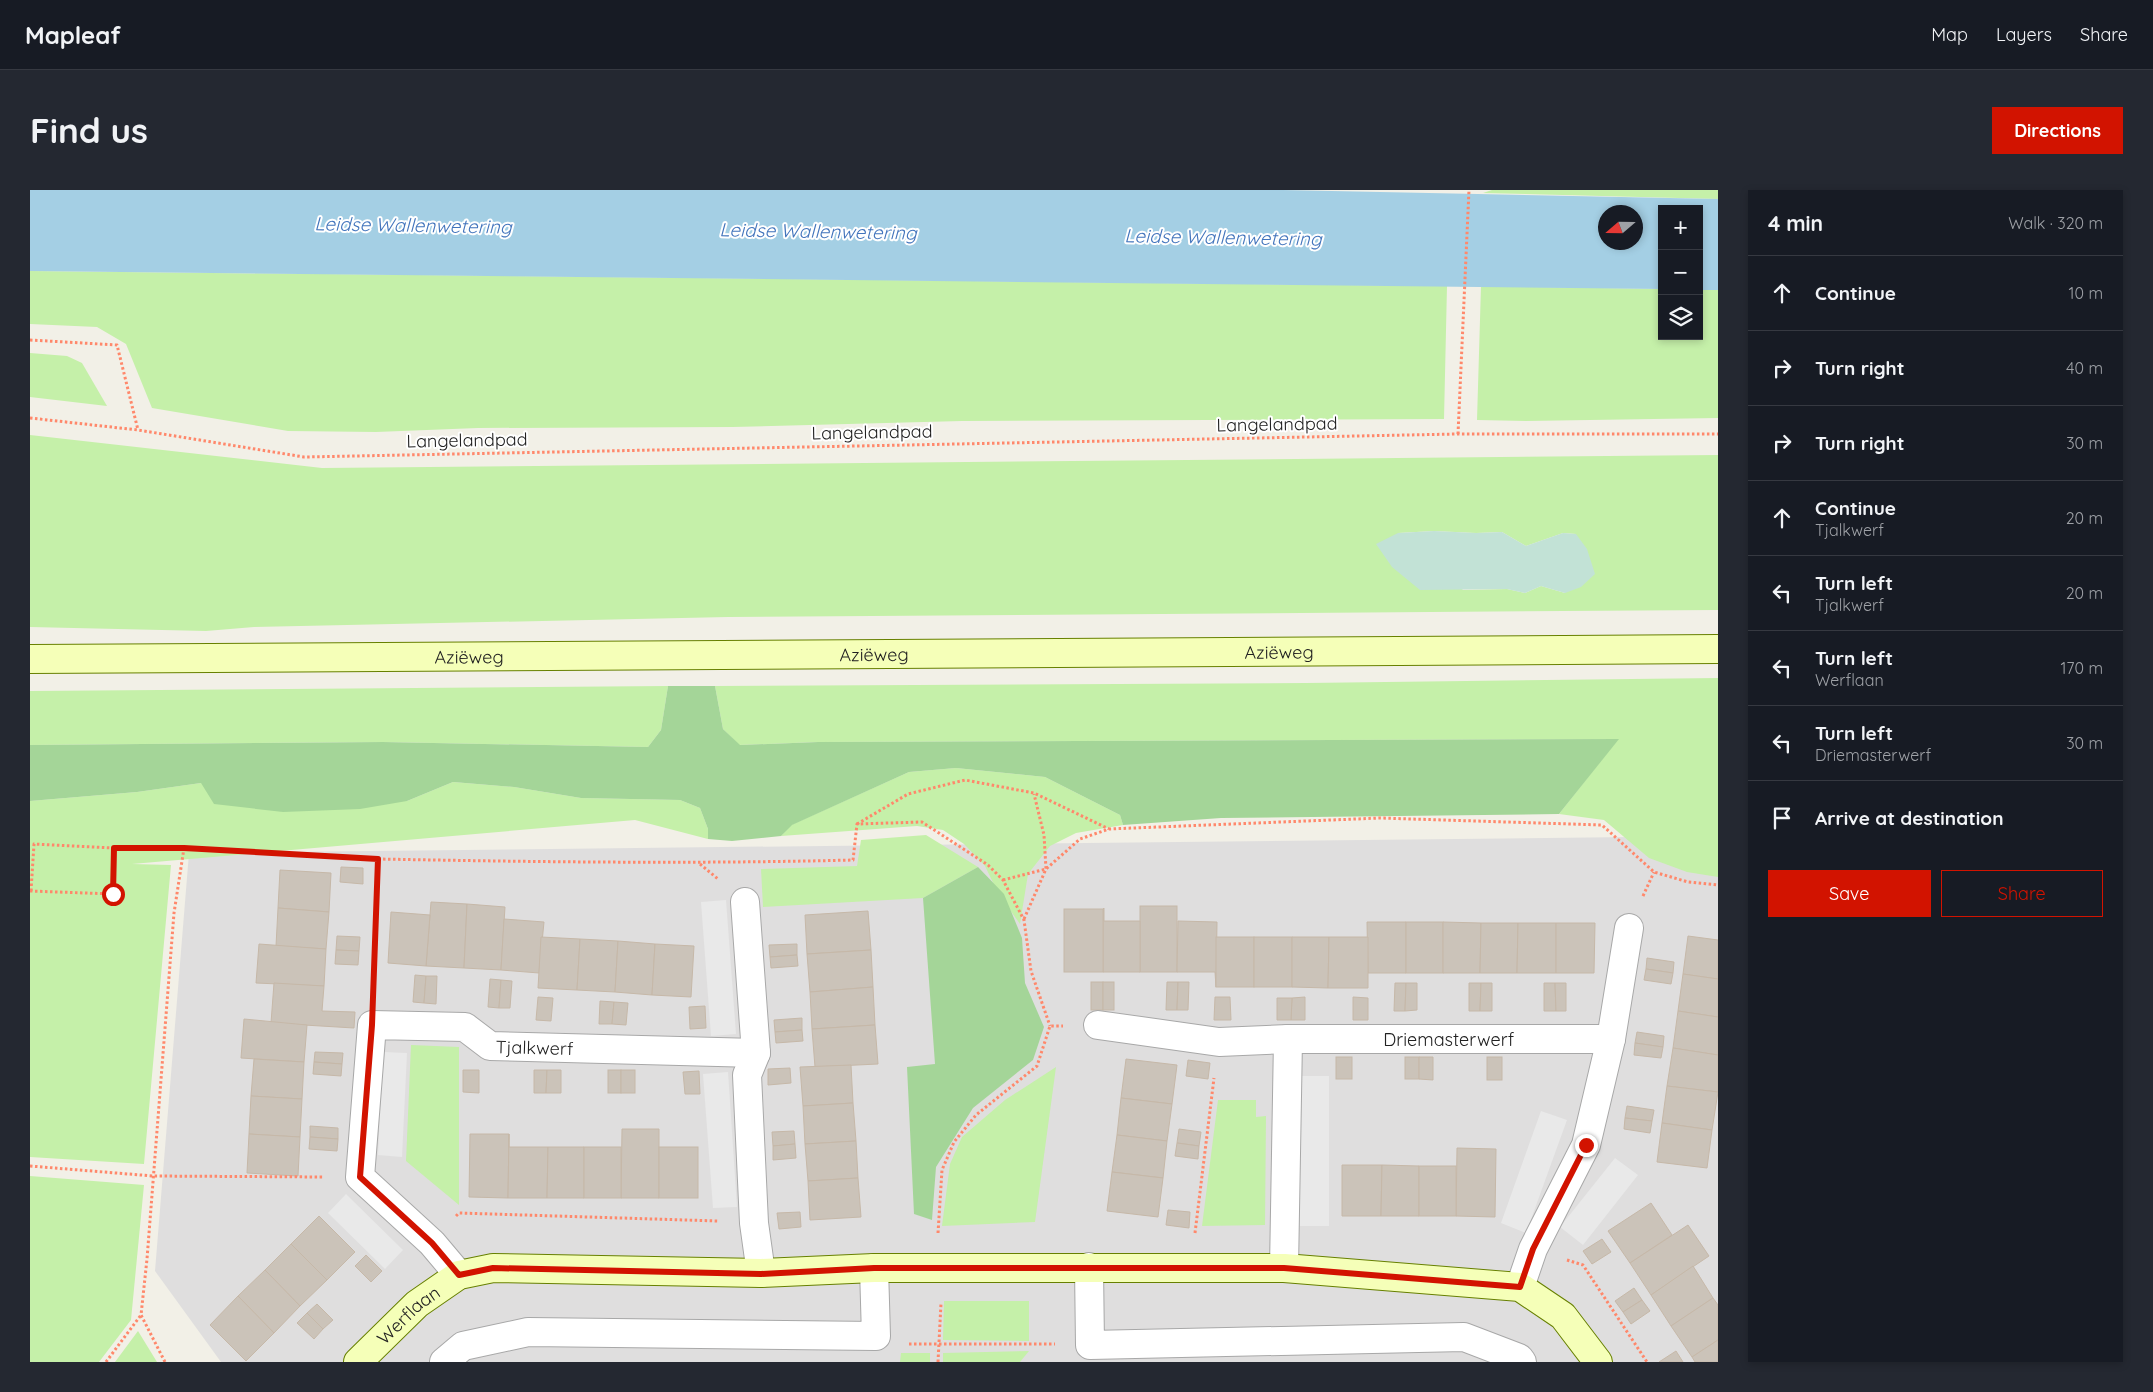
<!DOCTYPE html>
<html lang="en">
<head>
<meta charset="utf-8">
<style>
  body { margin:0; font-family:Quicksand,sans-serif; background:#242831; color:#f1f3f6 }
  .controls { position:absolute; right:15px; top:15px; display:grid; overflow:hidden; border-radius:0px; box-shadow:0 2px 8px #0003 }
  .controls button { width:45px; height:45px; display:grid; place-items:center; padding:0; border:0; border-bottom:1px solid #363941; background:#171b24; color:#f1f3f6; font:25px sans-serif }
  .compass { position:absolute; left:1568px; top:15px; width:45px; height:45px; border-radius:50%; background:#171b24; box-shadow:0 2px 8px #0003; rotate:250deg }
  .stop { position:absolute; width:15px; height:15px; margin:-11px; border:4px solid #d21300; border-radius:50%; background:#fff }
  .stop.end { background:#d21300; border-color:#fff; box-shadow:0 1px 5px #0008 }
  .list { margin:0; padding:0; list-style:none }
  h2 { display:flex; justify-content:space-between; align-items:center; height:65px; margin:0; padding:0 20px; font-size:21px }
  h2 small { font-size:16px; font-weight:400; color:#9ea1a6 }
  .list li { display:grid; grid-template-columns:32px 1fr auto; gap:15px; align-items:center; box-sizing:border-box; height:75px; padding:0 20px; border-top:1px solid #363941 }
  .list b { display:block; font-size:19px; white-space:nowrap }
  .list p { margin:0; font-size:16px; white-space:nowrap; color:#9ea1a6 }
  .list em { font-size:16px; font-style:normal; color:#9ea1a6 }
  .actions { display:flex; gap:10px; padding:15px 20px }
  .actions a { flex:1; padding:11px 0; border:1px solid #d21300; border-radius:0px; text-align:center; font-size:18px; color:#d21300 }
  .actions .main { background:#d21300; color:#fff }
  .icon { flex:none; width:28px; height:28px; fill:none; stroke:currentColor; stroke-width:2; stroke-linecap:round; stroke-linejoin:round }
  .map { position:relative; flex:none; width:1688px; height:1172px; overflow:hidden; border-radius:0px }
  header { display:flex; align-items:center; gap:30px; box-sizing:border-box; height:70px; padding:0 25px; background:#171b24; border-bottom:1px solid #363941 }
  header strong { font-size:24px }
  nav { display:flex; gap:28px; margin-inline-start:auto; font-size:18px }
  .intro { display:flex; align-items:center; justify-content:space-between; box-sizing:border-box; height:120px; padding:0 30px }
  h1 { margin:0; font-size:35px }
  .button { padding:12px 22px; border-radius:0px; background:#d21300; color:#fff; font-size:18px; font-weight:700 }
  main { display:flex; gap:30px; padding:0 30px }
  aside { flex:1; background:#171b24; border-radius:0px; box-shadow:0 2px 8px #0003 }
  .map>svg:first-child { display:block }
  .residential { fill:#dfdede }
  .grass { fill:#c5f0a9; fill-rule:evenodd }
  .forest { fill:#a4d598 }
  .wetland { fill:#c2e2d6 }
  .parking { fill:#e9e9e9 }
  .water { fill:#a4cfe4; fill-rule:evenodd }
  .building { fill:#cbc3b9; stroke:#c6b8a8 }
  .lines { fill:none; stroke-linecap:round; stroke-linejoin:round }
  .street-casing { stroke:#a8a8a8; stroke-width:30 }
  .secondary-casing { stroke:#678000; stroke-width:30 }
  .path { stroke:#ff886b; stroke-width:3; stroke-dasharray:2.5 2.5; stroke-linecap:butt }
  .street { stroke:#fff; stroke-width:28 }
  .secondary { stroke:#f5ffb8; stroke-width:28 }
  .route { stroke:#d21300; stroke-width:6 }
  .labels { text-anchor:middle; dominant-baseline:central; stroke-width:4; stroke-linejoin:round; paint-order:stroke }
  .street-label { font-size:18px; fill:#212121; stroke:#fff }
  .water-label { font-size:19px; font-style:italic; fill:#4274bc; stroke:#fff }
</style>
</head>
<body>
<header>
<strong>Mapleaf</strong>
<nav><a>Map</a><a>Layers</a><a>Share</a></nav>
</header>
<div class="intro"><h1>Find us</h1><a class="button">Directions</a></div>
<main>
<div class="map">
<svg width="1688" height="1172" viewBox="0 0 1688 1172">
  <rect width="100%" height="100%" fill="#f2f0e7"/>
  <polygon class="residential" points="1688,646 1688,1172 191,1172 125,1081 159,663"/>
  <g class="grass">
    <polygon points="1462,0 1688,0 1688,9 1453,3"/>
    <polygon points="0,81 1417,96 1414,229 932,231 702,237 448,238 346,242 258,241 122,218 96,154 67,137 0,134"/>
    <polygon points="1451,96 1632,99 1632,146 1669,146 1669,100 1688,100 1688,228 1496,231 1447,230"/>
    <polygon points="0,163 37,166 52,173 77,216 0,207"/>
    <path d="M0 245 292 278 1688 265V420L698 427 224 437 176 441 0 437ZM1404 341 1446 343 1472 342 1496 356 1533 343 1546 344 1535 403 1511 396 1495 403 1477 399 1433 400 1368 343Z"/>
    <polygon points="1688,488 1688,687 1657,682 1619,668 1574,630 1529,624 1588,549 788,552 709,555 693,539 685,496 1276,493"/>
    <polygon points="638,496 631,540 618,557 353,552 0,555 0,501"/>
    <polygon points="926,578 1015,587 1090,625 1093,635 1046,643 1020,656 998,684 990,734 968,703 955,676 934,654 913,640 887,636 751,646 761,635 879,582"/>
    <polygon points="423,592 484,597 551,608 650,610 670,618 678,639 678,649 605,630 102,674 141,675 114,974 0,967 0,611 107,602 171,593 377,611"/>
    <polygon points="896,645 948,677 893,708 733,717 731,679 827,676 831,650"/>
    <polygon points="381,855 429,857 429,1015 376,971"/>
    <polygon points="1026,877 1005,1032 912,1036 920,974 932,947 975,910"/>
    <polygon points="1188,910 1226,910 1226,927 1236,926 1235,1035 1172,1036"/>
    <polygon points="0,986 114,995 101,1130 69,1172 0,1172"/>
    <polygon points="914,1111 999,1111 999,1151 913,1150"/>
    <polygon points="108,1141 127,1172 85,1172"/>
    <polygon points="999,1161 990,1172 913,1172 913,1163"/>
    <polygon points="871,1163 900,1163 900,1172 870,1172"/>
  </g>
  <g class="forest">
    <polygon points="638,496 685,496 693,539 710,555 788,552 1589,549 1529,624 1191,628 1093,635 1090,625 1015,587 926,578 879,582 762,635 751,646 702,651 678,649 678,639 670,618 650,610 551,608 484,597 423,592 377,611 330,619 253,622 184,614 171,593 107,602 0,611 0,555 353,552 618,557 631,540"/>
    <polygon points="948,677 974,704 992,748 995,793 1014,837 1003,870 943,918 906,977 902,1030 884,1024 877,877 905,874 893,708"/>
  </g>
  <polygon class="wetland" points="1404,341 1446,343 1472,342 1496,356 1533,343 1546,344 1557,359 1565,384 1551,397 1535,403 1511,396 1495,403 1477,399 1390,400 1362,377 1346,354 1368,343"/>
  <g class="parking">
    <polygon points="696,710 706,844 681,846 671,712"/>
    <polygon points="353,862 377,863 372,967 348,965"/>
    <polygon points="698,882 707,1017 683,1018 673,884"/>
    <rect x="1270" y="886" width="29" height="150"/>
    <polygon points="1511,921 1537,930 1496,1043 1471,1033"/>
    <polygon points="1585,968 1608,985 1553,1055 1530,1037"/>
    <polygon points="316,1004 373,1060 355,1079 298,1023"/>
  </g>
  <path class="water" d="M0 0H1253L1688 9V100H1669V19H1632V99L0 81ZM1576 22H1606V52H1576Z"/>
  <g class="building">
    <polygon points="311,677 333,678 333,694 310,692"/>
    <polygon points="250,680 301,683 299,722 248,718"/>
    <polygon points="401,712 437,714 434,778 396,776"/>
    <polygon points="437,714 475,717 471,780 434,778"/>
    <rect x="1110" y="716" width="37" height="66"/>
    <polygon points="248,718 299,722 296,759 246,756"/>
    <polygon points="1074,718 1074,731 1110,731 1110,782 1073,782 1073,719"/>
    <rect x="1034" y="719" width="39" height="63"/>
    <polygon points="838,721 841,760 777,764 775,725"/>
    <polygon points="361,722 400,725 396,776 358,773"/>
    <polygon points="474,729 514,732 509,783 471,780"/>
    <polygon points="1148,731 1187,732 1186,797 1185,782 1147,782"/>
    <polygon points="1337,732 1376,732 1376,783 1338,783"/>
    <rect x="1376" y="732" width="37" height="51"/>
    <polygon points="1413,732 1451,733 1450,783 1413,783"/>
    <polygon points="1451,733 1488,733 1487,783 1450,783"/>
    <polygon points="1488,733 1526,733 1526,783 1487,783"/>
    <polygon points="1526,733 1565,733 1564,783 1526,783"/>
    <polygon points="307,746 330,747 329,761 306,760"/>
    <polygon points="1658,746 1688,750 1688,789 1653,784"/>
    <polygon points="511,747 550,749 547,800 508,798"/>
    <rect x="1186" y="747" width="38" height="50"/>
    <rect x="1224" y="747" width="38" height="50"/>
    <polygon points="1262,747 1299,747 1298,798 1262,797"/>
    <polygon points="1299,747 1338,747 1338,798 1298,798"/>
    <polygon points="550,749 588,751 585,802 547,800"/>
    <polygon points="588,751 625,754 622,805 585,802"/>
    <polygon points="229,754 296,759 294,796 226,793"/>
    <polygon points="625,754 664,756 661,807 622,805"/>
    <polygon points="767,754 767,765 740,767 739,755"/>
    <polygon points="306,760 329,761 328,775 305,774"/>
    <polygon points="841,760 843,797 780,802 777,764"/>
    <polygon points="767,765 768,776 741,778 740,767"/>
    <polygon points="1617,768 1644,772 1643,783 1616,779"/>
    <polygon points="1616,779 1643,783 1641,794 1614,790"/>
    <polygon points="1653,784 1688,789 1688,827 1648,821"/>
    <polygon points="385,785 396,786 394,813 383,812"/>
    <polygon points="396,786 407,786 406,814 394,813"/>
    <polygon points="460,789 471,790 469,818 458,817"/>
    <polygon points="471,790 482,791 480,818 469,818"/>
    <rect x="1061" y="792" width="12" height="28"/>
    <rect x="1073" y="792" width="11" height="28"/>
    <polygon points="1137,792 1148,792 1147,820 1136,820"/>
    <polygon points="1148,792 1159,792 1158,820 1147,820"/>
    <polygon points="244,793 294,796 292,821 325,822 324,838 241,833"/>
    <polygon points="1365,793 1376,793 1375,821 1364,821"/>
    <polygon points="1376,793 1387,793 1387,820 1375,821"/>
    <polygon points="1439,793 1451,793 1450,821 1439,821"/>
    <polygon points="1451,793 1462,793 1462,821 1450,821"/>
    <polygon points="1514,793 1525,793 1526,821 1514,821"/>
    <polygon points="1525,793 1536,793 1536,821 1526,821"/>
    <polygon points="843,797 845,835 782,839 780,802"/>
    <polygon points="508,807 523,808 521,831 506,830"/>
    <polygon points="1185,807 1200,807 1201,830 1184,830"/>
    <polygon points="1275,807 1275,830 1261,830 1262,808"/>
    <polygon points="1323,807 1338,808 1338,830 1323,830"/>
    <polygon points="1247,808 1262,808 1261,830 1247,830"/>
    <polygon points="570,811 584,812 582,834 569,834"/>
    <polygon points="584,812 598,813 596,835 582,834"/>
    <polygon points="675,816 676,838 660,839 659,817"/>
    <polygon points="1648,821 1688,827 1688,865 1643,858"/>
    <polygon points="772,828 772,840 745,842 744,830"/>
    <polygon points="214,829 277,835 274,872 211,868"/>
    <polygon points="845,835 848,874 785,877 782,839"/>
    <polygon points="772,840 773,851 746,853 745,842"/>
    <polygon points="1607,842 1634,846 1633,857 1605,853"/>
    <polygon points="1605,853 1633,857 1631,868 1604,865"/>
    <polygon points="1643,858 1688,865 1688,902 1637,896"/>
    <polygon points="285,862 313,863 312,874 284,872"/>
    <rect x="1306" y="867" width="16" height="22"/>
    <rect x="1375" y="867" width="14" height="22"/>
    <polygon points="1389,867 1403,867 1403,890 1389,889"/>
    <rect x="1457" y="867" width="15" height="23"/>
    <polygon points="224,869 274,872 272,909 221,906"/>
    <polygon points="1096,869 1147,875 1142,914 1091,908"/>
    <polygon points="1158,870 1180,873 1178,889 1156,886"/>
    <polygon points="284,872 312,874 311,886 283,884"/>
    <polygon points="821,875 823,913 773,916 770,877"/>
    <polygon points="760,878 761,893 738,895 738,879"/>
    <polygon points="433,880 449,880 449,903 433,902"/>
    <polygon points="504,880 517,880 516,903 504,903"/>
    <polygon points="517,880 531,880 531,903 516,903"/>
    <rect x="578" y="880" width="13" height="23"/>
    <rect x="591" y="880" width="14" height="23"/>
    <polygon points="669,881 670,904 655,904 653,882"/>
    <polygon points="1637,896 1688,902 1682,940 1632,933"/>
    <polygon points="221,906 272,909 270,947 219,944"/>
    <polygon points="1091,908 1142,914 1137,951 1087,945"/>
    <polygon points="823,913 826,951 775,954 773,916"/>
    <polygon points="1597,916 1624,920 1622,931 1595,928"/>
    <polygon points="1595,928 1622,931 1620,943 1594,939"/>
    <polygon points="1632,933 1682,940 1677,978 1627,972"/>
    <polygon points="280,936 308,938 308,949 280,947"/>
    <polygon points="592,939 629,939 629,1008 591,1008"/>
    <polygon points="1149,939 1171,942 1169,956 1147,953"/>
    <polygon points="764,941 765,954 743,956 742,942"/>
    <polygon points="219,944 270,947 268,986 217,983"/>
    <polygon points="440,944 479,944 478,1008 439,1007"/>
    <polygon points="479,944 479,957 518,957 517,1008 478,1008"/>
    <polygon points="1087,945 1137,951 1133,988 1082,982"/>
    <polygon points="280,947 308,949 307,961 279,959"/>
    <polygon points="826,951 828,988 778,991 775,954"/>
    <polygon points="1147,953 1169,956 1168,969 1145,966"/>
    <polygon points="765,954 766,968 743,970 743,956"/>
    <polygon points="518,957 554,957 554,1008 517,1008"/>
    <rect x="554" y="957" width="37" height="51"/>
    <rect x="629" y="957" width="39" height="51"/>
    <polygon points="1427,958 1466,959 1465,1027 1426,1026"/>
    <polygon points="1312,975 1352,975 1351,1026 1312,1026"/>
    <polygon points="1352,975 1389,976 1389,1026 1351,1026"/>
    <rect x="1389" y="976" width="37" height="50"/>
    <polygon points="1082,982 1133,988 1128,1027 1077,1021"/>
    <polygon points="828,988 831,1027 780,1030 778,991"/>
    <polygon points="1621,1013 1642,1045 1600,1073 1578,1041"/>
    <polygon points="1138,1020 1160,1022 1159,1038 1136,1035"/>
    <polygon points="770,1022 771,1037 749,1039 747,1023"/>
    <polygon points="289,1026 325,1062 297,1090 261,1054"/>
    <polygon points="1658,1035 1679,1066 1621,1105 1600,1073"/>
    <polygon points="1572,1049 1581,1062 1562,1074 1553,1061"/>
    <polygon points="261,1054 297,1090 270,1116 235,1080"/>
    <polygon points="336,1065 352,1081 341,1092 325,1076"/>
    <polygon points="1663,1076 1683,1108 1641,1136 1621,1105"/>
    <polygon points="235,1080 270,1116 244,1143 208,1106"/>
    <polygon points="1604,1098 1612,1110 1593,1122 1585,1111"/>
    <polygon points="208,1106 244,1143 216,1171 180,1135"/>
    <polygon points="1683,1108 1688,1115 1688,1150 1662,1167 1641,1136"/>
    <polygon points="1612,1110 1620,1121 1601,1134 1593,1122"/>
    <polygon points="287,1114 303,1130 293,1139 277,1123"/>
    <polygon points="277,1123 293,1139 284,1149 267,1133"/>
    <polygon points="1688,1150 1688,1172 1665,1172 1662,1167"/>
    <polygon points="1646,1161 1653,1172 1629,1172"/>
  </g>
  <g class="lines">
    <g class="street-casing">
      <g id="street">
        <polyline points="715,712 726,863 717,885 724,1033 731,1083"/>
        <path id="s1" d="M1068 835 1189 852 1258 849H1581"/>
        <polyline points="1059,1077 1060,1155 1434,1147 1489,1168 1492,1172"/>
        <polyline points="1254,1078 1258,849"/>
        <path id="s2" d="M429 1085 402 1053 330 987 342 835 435 837 460 856 726 863"/>
        <polyline points="1490,1097 1503,1059 1556,955 1581,849 1599,738"/>
        <polyline points="414,1172 433,1156 498,1142 846,1146 844,1078"/>
      </g>
    </g>
    <g class="secondary-casing">
      <g id="secondary">
        <path id="s3" d="M0 469 1688 459"/>
        <path id="s4" d="M328 1172 387 1114 429 1085 463 1078 731 1083 844 1078H1254L1490 1097 1533 1126 1568 1172"/>
      </g>
    </g>
    <g class="path">
      <polyline points="0,150 87,155 108,240"/>
      <polyline points="0,228 108,240 274,267 1428,244 1688,244"/>
      <polyline points="1428,244 1439,0"/>
      <polyline points="827,634 878,604 935,590 1004,603 1079,639"/>
      <path d="M348 669C507 672 665 674 823 670L827 634 892 632 958 675 973 690 994 730 1001 781 1020 836"/>
      <polyline points="670,674 688,689"/>
      <polyline points="973,690 1016,679 1050,649 1079,639 1350,628 1572,635 1624,682 1658,692 1688,695"/>
      <polyline points="0,701 83,704 84,658 154,658 348,669 343,799"/>
      <polyline points="1,701 4,654 84,658"/>
      <polyline points="1613,706 1624,682"/>
      <polyline points="994,729 1016,679 1014,645 1004,604"/>
      <polyline points="0,976 123,986 294,987"/>
      <polyline points="426,1026 429,1023 688,1031"/>
      <polyline points="908,1043 912,980 924,952 946,925 1007,876 1020,836 1033,836"/>
      <polyline points="1165,1043 1184,888"/>
      <polyline points="1537,1070 1553,1075 1617,1172"/>
      <polyline points="879,1154 1025,1154"/>
      <polyline points="76,1172 111,1125"/>
      <polyline points="135,1172 111,1125 117,1069 144,723 154,658"/>
      <polyline points="908,1172 911,1113"/>
    </g>
    <use href="#street" class="street"/>
    <use href="#secondary" class="secondary"/>
  </g>
  <g class="lines">
    <polyline class="route" points="83,704 84,658 154,658 348,669 342,835 330,987 402,1053 429,1085 463,1078 731,1084 844,1078 1254,1078 1490,1097 1503,1059 1556,955"/>
  </g>
  <g class="labels">
    <g class="street-label">
      <text transform="translate(1247 234) rotate(-1)">Langelandpad</text>
      <text transform="translate(842 242) rotate(-1)">Langelandpad</text>
      <text transform="translate(437 250) rotate(-1)">Langelandpad</text>
      <text stroke="none"><textPath href="#s3" startOffset="1249">Aziëweg</textPath></text>
      <text stroke="none"><textPath href="#s3" startOffset="844">Aziëweg</textPath></text>
      <text stroke="none"><textPath href="#s3" startOffset="439">Aziëweg</textPath></text>
      <text stroke="none"><textPath href="#s1" startOffset="352">Driemasterwerf</textPath></text>
      <text stroke="none"><textPath href="#s2" startOffset="461">Tjalkwerf</textPath></text>
      <text stroke="none"><textPath href="#s4" startOffset="69">Werflaan</textPath></text>
    </g>
    <g class="water-label">
      <text transform="translate(383 35) rotate(1)">Leidse Wallenwetering</text>
      <text transform="translate(788 41) rotate(1)">Leidse Wallenwetering</text>
      <text transform="translate(1193 47) rotate(1)">Leidse Wallenwetering</text>
    </g>
  </g>
</svg>
<div class="controls">
<button>+</button>
<button>−</button>
<button><svg class="icon" aria-label="layers" viewBox="0 0 24 24"><path d="M12 4l9 5-9 5-9-5zM3 14l9 5 9-5"/></svg></button>
</div>
<svg class="compass" viewBox="-18 -18 36 36"><path d="M0-13l5 13h-10z" fill="#e53935"/><path d="M0 13l5-13h-10z" fill="#9ea1a6"/></svg>
<div class="stop" style="left:83px;top:704px"></div>
<div class="stop end" style="left:1556px;top:955px"></div>
</div>
<aside>
<h2>4 min<small>Walk · 320 m</small></h2>
<ul class="list">
<li><svg class="icon" aria-label="ahead" viewBox="0 0 24 24"><path d="M12 20V5M6 11l6-6 6 6"/></svg><div><b>Continue</b></div><em>10 m</em></li>
<li><svg class="icon" aria-label="right" viewBox="0 0 24 24"><path d="M7 20v-9h11M14 6l5 5-5 5"/></svg><div><b>Turn right</b></div><em>40 m</em></li>
<li><svg class="icon" aria-label="right" viewBox="0 0 24 24"><path d="M7 20v-9h11M14 6l5 5-5 5"/></svg><div><b>Turn right</b></div><em>30 m</em></li>
<li><svg class="icon" aria-label="ahead" viewBox="0 0 24 24"><path d="M12 20V5M6 11l6-6 6 6"/></svg><div><b>Continue</b><p>Tjalkwerf</p></div><em>20 m</em></li>
<li><svg class="icon" aria-label="left" viewBox="0 0 24 24"><path d="M17 20v-9H6M10 6l-5 5 5 5"/></svg><div><b>Turn left</b><p>Tjalkwerf</p></div><em>20 m</em></li>
<li><svg class="icon" aria-label="left" viewBox="0 0 24 24"><path d="M17 20v-9H6M10 6l-5 5 5 5"/></svg><div><b>Turn left</b><p>Werflaan</p></div><em>170 m</em></li>
<li><svg class="icon" aria-label="left" viewBox="0 0 24 24"><path d="M17 20v-9H6M10 6l-5 5 5 5"/></svg><div><b>Turn left</b><p>Driemasterwerf</p></div><em>30 m</em></li>
<li><svg class="icon" aria-label="arrive" viewBox="0 0 24 24"><path d="M6 21V4h12l-3 4 3 4H6"/></svg><div><b>Arrive at destination</b></div></li>
</ul>
<div class="actions"><a class="main">Save</a><a>Share</a></div>
</aside>
</main>
</body>
</html>
